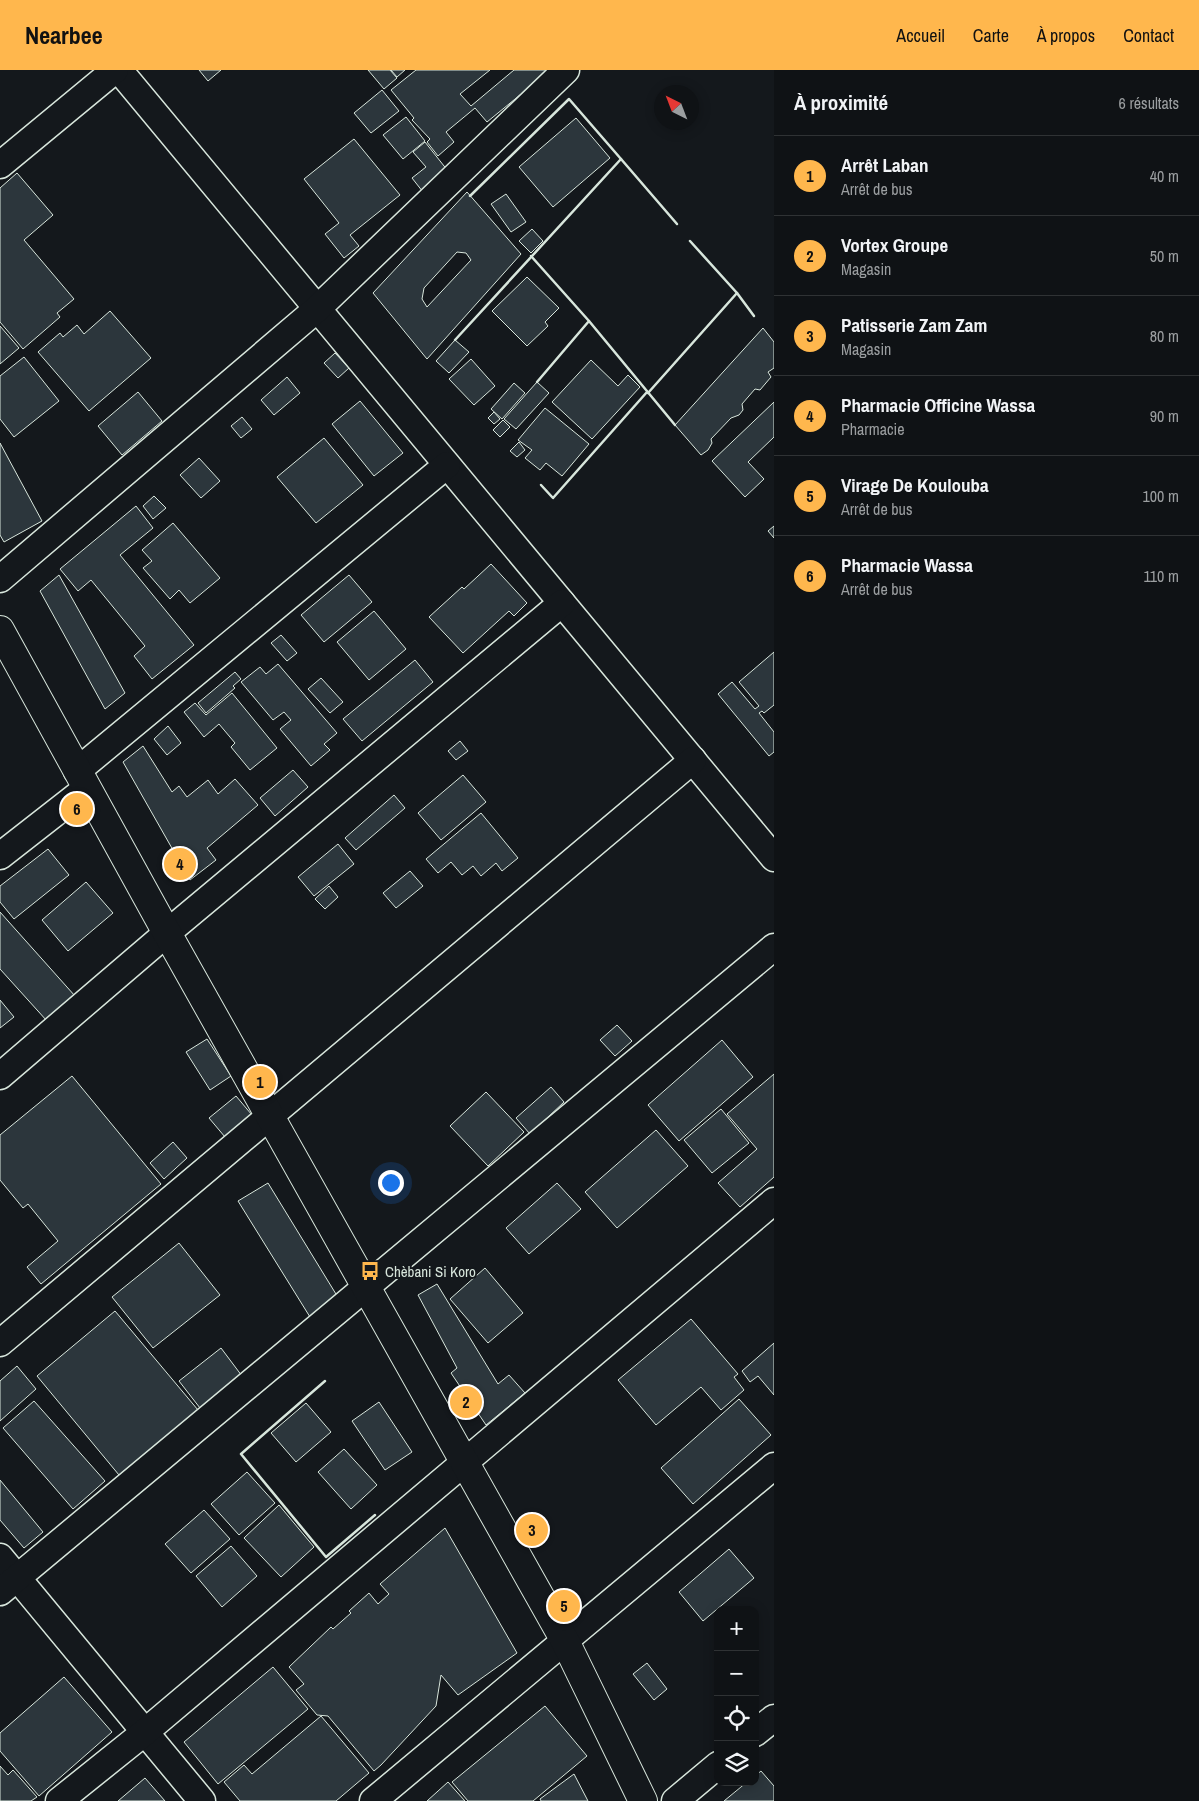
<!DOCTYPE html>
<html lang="fr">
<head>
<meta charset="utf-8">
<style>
  body { margin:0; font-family:"Archivo Narrow",sans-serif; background:#1d2022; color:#f1f3f6 }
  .controls { position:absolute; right:15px; bottom:15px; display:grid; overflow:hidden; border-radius:10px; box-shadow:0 2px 12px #0003 }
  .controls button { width:45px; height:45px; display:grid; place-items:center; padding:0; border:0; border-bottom:1px solid #2f3234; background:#0f1215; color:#f1f3f6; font:25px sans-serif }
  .compass { position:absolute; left:654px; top:15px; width:45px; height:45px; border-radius:50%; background:#0f1215; box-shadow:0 2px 12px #0003; rotate:318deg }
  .you { position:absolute; left:390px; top:1112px; width:18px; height:18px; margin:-12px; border:4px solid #fff; border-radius:50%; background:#1a73e8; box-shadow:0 0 0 8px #1a73e833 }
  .badge { display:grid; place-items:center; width:32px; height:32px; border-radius:50%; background:#ffb74d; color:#111; font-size:16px; font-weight:700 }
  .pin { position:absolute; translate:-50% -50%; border:2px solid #fff; box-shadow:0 1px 5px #0006 }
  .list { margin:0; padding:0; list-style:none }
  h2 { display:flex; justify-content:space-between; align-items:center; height:65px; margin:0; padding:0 20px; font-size:21px }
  h2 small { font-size:16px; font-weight:400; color:#9b9ea0 }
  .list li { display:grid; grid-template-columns:32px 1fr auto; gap:15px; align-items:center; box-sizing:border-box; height:80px; padding:0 20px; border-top:1px solid #2f3234 }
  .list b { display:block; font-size:19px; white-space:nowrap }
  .list p { margin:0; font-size:16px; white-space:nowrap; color:#9b9ea0 }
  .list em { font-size:16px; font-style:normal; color:#9b9ea0 }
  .icon { flex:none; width:28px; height:28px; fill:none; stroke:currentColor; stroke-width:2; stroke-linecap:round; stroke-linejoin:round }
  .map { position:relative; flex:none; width:774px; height:1731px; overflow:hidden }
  header { display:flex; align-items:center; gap:30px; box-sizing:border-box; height:70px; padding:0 25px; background:#ffb74d; color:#111 }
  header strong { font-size:24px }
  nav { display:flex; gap:28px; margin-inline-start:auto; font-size:18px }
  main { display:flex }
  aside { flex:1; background:#0f1215 }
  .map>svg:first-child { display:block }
  .building { fill:#2c363c; stroke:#d8e6dc; fill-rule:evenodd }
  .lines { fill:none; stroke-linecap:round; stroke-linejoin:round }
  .street-casing { stroke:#d8e6dc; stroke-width:29 }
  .secondary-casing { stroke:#d8e6dc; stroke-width:30 }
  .street { stroke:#14181c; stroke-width:26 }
  .secondary { stroke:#14181c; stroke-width:28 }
  .wall { stroke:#d8e6dc; stroke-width:2.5 }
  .labels { text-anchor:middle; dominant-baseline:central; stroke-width:4; stroke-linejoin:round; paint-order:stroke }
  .poi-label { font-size:15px; fill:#d8e6dc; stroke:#14181c; text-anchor:start }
</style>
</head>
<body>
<header>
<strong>Nearbee</strong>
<nav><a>Accueil</a><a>Carte</a><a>À propos</a><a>Contact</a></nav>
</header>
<main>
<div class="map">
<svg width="774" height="1731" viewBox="0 0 774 1731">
  <rect width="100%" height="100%" fill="#14181c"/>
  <g class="building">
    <polygon points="199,0 221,0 208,11"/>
    <polygon points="368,0 390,0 397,8 384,19"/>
    <polygon points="391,0 405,0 397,7"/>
    <polygon points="416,0 490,0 460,24 471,36 514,0 546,0 548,2 487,52 475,38 446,62 454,72 438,86 427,72 430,69 412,50 414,48 391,20"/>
    <polygon points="382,20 399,41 371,63 354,43"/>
    <polygon points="406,47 425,71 403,89 383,65"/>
    <polygon points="576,48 610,88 553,137 519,97"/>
    <polygon points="354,69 400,125 350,165 359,176 344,188 325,164 339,153 304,109"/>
    <polygon points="425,72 448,101 423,122 412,108 426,97 413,82"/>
    <polygon points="17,103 53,145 24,170 74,229 57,243 60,247 23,279 0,252 0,118"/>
    <path d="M467 122 521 184 427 289 373 223ZM457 182 466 183 471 190 427 237 422 229 424 218Z"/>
    <polygon points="506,124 526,152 511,162 491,134"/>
    <polygon points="532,159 543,171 531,183 519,171"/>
    <polygon points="527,207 559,238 545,252 548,256 527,276 492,241"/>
    <polygon points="110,241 151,288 89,341 38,282 60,263 63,267 77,255 84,264"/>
    <polygon points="0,256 19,278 0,294"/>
    <polygon points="763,258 774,272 774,298 768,302 771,307 760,320 755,319 742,334 743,340 739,345 731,348 711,369 712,373 708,380 701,385 675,355"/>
    <polygon points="455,270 469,282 449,303 436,291"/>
    <polygon points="335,283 349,298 338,308 324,293"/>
    <polygon points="24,287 59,331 14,367 0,349 0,306"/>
    <polygon points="471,289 495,316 474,335 449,309"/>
    <polygon points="591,290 618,316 628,305 640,317 592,369 552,332"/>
    <polygon points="287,307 300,323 274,345 261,330"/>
    <polygon points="537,312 549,323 516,359 504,349"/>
    <polygon points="514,313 525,323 502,349 491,339"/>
    <polygon points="138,322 162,351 122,385 98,356"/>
    <polygon points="360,331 403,383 374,406 332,354"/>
    <polygon points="774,332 774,367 748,392 764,409 745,427 712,391"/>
    <polygon points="545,338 589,374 562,406 546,393 540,400 525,388 532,380 518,370"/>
    <polygon points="494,342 500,349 494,354 488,348"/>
    <polygon points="242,347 252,359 241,368 231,356"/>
    <polygon points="503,350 510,357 500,367 493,360"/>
    <polygon points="324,368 363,415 316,453 277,407"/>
    <polygon points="519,372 525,380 517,387 510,381"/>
    <polygon points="0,373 42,451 4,472 0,465"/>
    <polygon points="199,388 220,411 201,428 180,405"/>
    <polygon points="154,426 166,438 153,449 143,436"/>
    <polygon points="136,436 153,458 120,485 194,575 152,609 134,586 145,576 91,510 78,521 60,499"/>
    <polygon points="173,453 220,508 190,533 179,520 170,529 143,498 152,491 142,480"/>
    <polygon points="774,456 774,468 768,461"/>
    <polygon points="491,494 527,533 514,546 509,541 463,583 429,547 462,517 464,519"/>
    <polygon points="59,505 125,623 105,639 40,521"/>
    <polygon points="349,505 372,532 324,572 301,545"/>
    <polygon points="374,541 406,579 369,610 337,572"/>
    <polygon points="281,565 297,583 287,591 271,573"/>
    <polygon points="774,582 774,635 764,643 762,641 759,643 774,662 774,682 769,686 718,624 732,612 755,639 759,636 739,612"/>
    <polygon points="415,590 433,612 362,671 343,649"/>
    <polygon points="278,594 337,663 324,674 330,680 311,696 280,659 291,650 284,642 273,650 241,612 260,597 266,604"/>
    <polygon points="235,602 241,609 233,616 235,618 206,643 198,633"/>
    <polygon points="321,608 343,632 330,643 308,619"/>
    <polygon points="232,623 277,678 250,700 231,677 235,673 219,654 204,667 184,642 195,633 206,645"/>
    <polygon points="168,656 181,673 167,685 154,669"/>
    <polygon points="460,671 468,681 456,690 448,681"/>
    <polygon points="143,676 172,722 179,716 187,727 208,710 218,724 235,709 258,735 207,778 216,790 190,810 123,692"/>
    <polygon points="293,700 308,717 275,746 260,728"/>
    <polygon points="463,705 486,732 441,770 418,743"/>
    <polygon points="394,725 405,738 356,780 345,768"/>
    <polygon points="481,743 518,788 502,801 496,793 481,806 473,796 462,805 451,792 438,803 426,789"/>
    <polygon points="338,774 354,794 314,826 298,807"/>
    <polygon points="48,779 69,805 14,849 0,832 0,816"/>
    <polygon points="410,801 423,816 396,838 383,823"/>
    <polygon points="86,812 113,843 68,881 42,850"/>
    <polygon points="329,816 338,827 325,839 315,829"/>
    <polygon points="0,842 75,926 47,951 0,899"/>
    <polygon points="0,930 14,947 0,958"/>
    <polygon points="617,955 632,971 615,986 600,970"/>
    <polygon points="207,969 231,1006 210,1020 186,982"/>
    <polygon points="722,970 753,1007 679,1071 648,1035"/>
    <polygon points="774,1004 774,1107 740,1137 718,1113 757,1079 727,1044"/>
    <polygon points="72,1006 161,1114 41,1214 27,1197 58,1171 28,1134 23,1138 0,1110 0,1065"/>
    <polygon points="551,1017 564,1032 530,1064 516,1048"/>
    <polygon points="486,1022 524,1062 488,1096 450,1056"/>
    <polygon points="236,1026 252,1045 225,1067 209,1048"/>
    <polygon points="721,1039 749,1073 712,1103 684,1070"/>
    <polygon points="656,1060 688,1096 617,1158 585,1122"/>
    <polygon points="173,1072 187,1088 164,1109 150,1093"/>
    <polygon points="268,1113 339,1229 310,1247 238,1131"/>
    <polygon points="557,1113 581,1139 529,1184 506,1158"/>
    <polygon points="179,1173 220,1225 153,1278 112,1227"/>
    <polygon points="485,1198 523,1243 488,1273 450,1229"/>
    <polygon points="437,1214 498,1314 509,1305 525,1323 486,1355 451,1303 457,1298 418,1225"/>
    <polygon points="115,1241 198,1340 119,1405 37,1306"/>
    <polygon points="691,1249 738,1304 734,1307 744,1320 721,1340 701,1317 656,1355 618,1310"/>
    <polygon points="774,1273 774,1325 758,1306 750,1312 742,1301"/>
    <polygon points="221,1278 242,1306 200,1338 179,1311"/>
    <polygon points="17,1296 36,1319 0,1351 0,1311"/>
    <polygon points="739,1329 771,1365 693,1434 661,1398"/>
    <polygon points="34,1331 105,1411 73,1439 3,1358"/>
    <polygon points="379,1332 412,1382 385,1400 352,1351"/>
    <polygon points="306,1333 331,1362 296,1392 271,1363"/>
    <polygon points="344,1379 377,1415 351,1439 318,1402"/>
    <polygon points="247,1402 275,1433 239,1465 211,1434"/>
    <polygon points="0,1410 43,1462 24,1478 0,1450"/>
    <polygon points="279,1435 314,1477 281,1507 244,1468"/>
    <polygon points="204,1440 230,1469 191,1503 165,1474"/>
    <polygon points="445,1458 517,1583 458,1625 441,1605 436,1636 381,1695 374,1701 328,1646 317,1645 296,1620 304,1614 289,1597 331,1557 333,1559 351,1543 349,1541 369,1523 378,1534 389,1524 380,1514"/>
    <polygon points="231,1476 257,1506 222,1537 196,1506"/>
    <polygon points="729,1479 754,1508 703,1551 679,1522"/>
    <polygon points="647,1593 667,1619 654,1630 633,1604"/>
    <polygon points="273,1597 308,1639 218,1714 184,1672"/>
    <polygon points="64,1607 112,1662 39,1726 0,1681 0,1663"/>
    <polygon points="545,1636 587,1686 533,1731 468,1731 452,1712"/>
    <polygon points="321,1646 369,1703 336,1731 240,1731 224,1712 244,1695 252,1704"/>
    <polygon points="0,1696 8,1705 13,1700 37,1727 31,1731 0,1731"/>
    <polygon points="761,1701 774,1716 774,1731 724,1731 747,1712 755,1712 755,1706"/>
    <polygon points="574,1704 588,1731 541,1731 540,1729"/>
    <polygon points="145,1708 165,1731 118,1731"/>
    <polygon points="448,1712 465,1731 427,1731"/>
  </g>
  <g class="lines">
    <g class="street-casing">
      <g id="street">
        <polyline points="119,0 774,788"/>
        <polyline points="0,95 115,0"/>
        <polyline points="0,509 317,239 566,0"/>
        <polyline points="77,701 447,395"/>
        <polyline points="0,786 87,718"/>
        <polyline points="0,1006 167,863 562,533"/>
        <polyline points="0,1273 693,690"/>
        <polyline points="0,1487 202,1731"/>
        <polyline points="0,1522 774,877"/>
        <polyline points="755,1663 774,1648"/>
        <polyline points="59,1731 145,1662 774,1131"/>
        <polyline points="373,1731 774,1396"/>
        <polyline points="675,1731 718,1695"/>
      </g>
    </g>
    <g class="secondary-casing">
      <polyline id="secondary" points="0,560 167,863 565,1571 643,1731"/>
    </g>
    <use href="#street" class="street"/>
    <use href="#secondary" class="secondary"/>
    <g class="wall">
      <polyline points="621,89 677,154"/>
      <polyline points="690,171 737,223"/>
      <polyline points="531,186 589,251 537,312"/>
      <polyline points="589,251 675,355"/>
      <polyline points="455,270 621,89 569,29 470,126"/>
      <polyline points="648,323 737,223 754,246"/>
      <polyline points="541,415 553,428 647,322"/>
      <polyline points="325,1311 241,1384 326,1487 375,1445"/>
    </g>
  </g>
  <defs>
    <g id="bus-bare" transform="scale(1.5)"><path d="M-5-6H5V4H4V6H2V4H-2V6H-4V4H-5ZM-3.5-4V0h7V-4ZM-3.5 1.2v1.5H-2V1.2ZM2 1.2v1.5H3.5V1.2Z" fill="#ffb74d" stroke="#14181c" stroke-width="2.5" paint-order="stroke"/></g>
  </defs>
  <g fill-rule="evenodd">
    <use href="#bus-bare" x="370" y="1201"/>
  </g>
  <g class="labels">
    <g class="poi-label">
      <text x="385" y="1201">Chèbani Si Koro</text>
    </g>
  </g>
</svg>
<div class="controls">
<button>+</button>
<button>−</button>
<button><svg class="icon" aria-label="locate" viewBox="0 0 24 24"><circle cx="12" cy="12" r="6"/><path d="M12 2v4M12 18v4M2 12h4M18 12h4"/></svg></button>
<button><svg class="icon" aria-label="layers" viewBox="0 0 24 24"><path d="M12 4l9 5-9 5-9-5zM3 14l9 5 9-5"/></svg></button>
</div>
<svg class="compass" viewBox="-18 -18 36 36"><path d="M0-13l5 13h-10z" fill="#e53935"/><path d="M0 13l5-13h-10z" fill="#9b9ea0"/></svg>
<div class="you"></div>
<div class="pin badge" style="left:260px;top:1012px">1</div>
<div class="pin badge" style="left:466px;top:1332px">2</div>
<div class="pin badge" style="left:532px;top:1460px">3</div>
<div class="pin badge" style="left:180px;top:794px">4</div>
<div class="pin badge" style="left:564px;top:1536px">5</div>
<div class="pin badge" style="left:77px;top:739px">6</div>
</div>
<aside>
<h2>À proximité<small>6 résultats</small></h2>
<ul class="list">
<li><span class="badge">1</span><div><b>Arrêt Laban</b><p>Arrêt de bus</p></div><em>40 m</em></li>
<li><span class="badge">2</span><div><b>Vortex Groupe</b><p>Magasin</p></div><em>50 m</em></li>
<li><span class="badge">3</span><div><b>Patisserie Zam Zam</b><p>Magasin</p></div><em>80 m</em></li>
<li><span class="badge">4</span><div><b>Pharmacie Officine Wassa</b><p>Pharmacie</p></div><em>90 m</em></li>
<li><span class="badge">5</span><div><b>Virage De Koulouba</b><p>Arrêt de bus</p></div><em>100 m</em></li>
<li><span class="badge">6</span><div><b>Pharmacie Wassa</b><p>Arrêt de bus</p></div><em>110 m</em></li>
</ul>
</aside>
</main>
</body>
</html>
